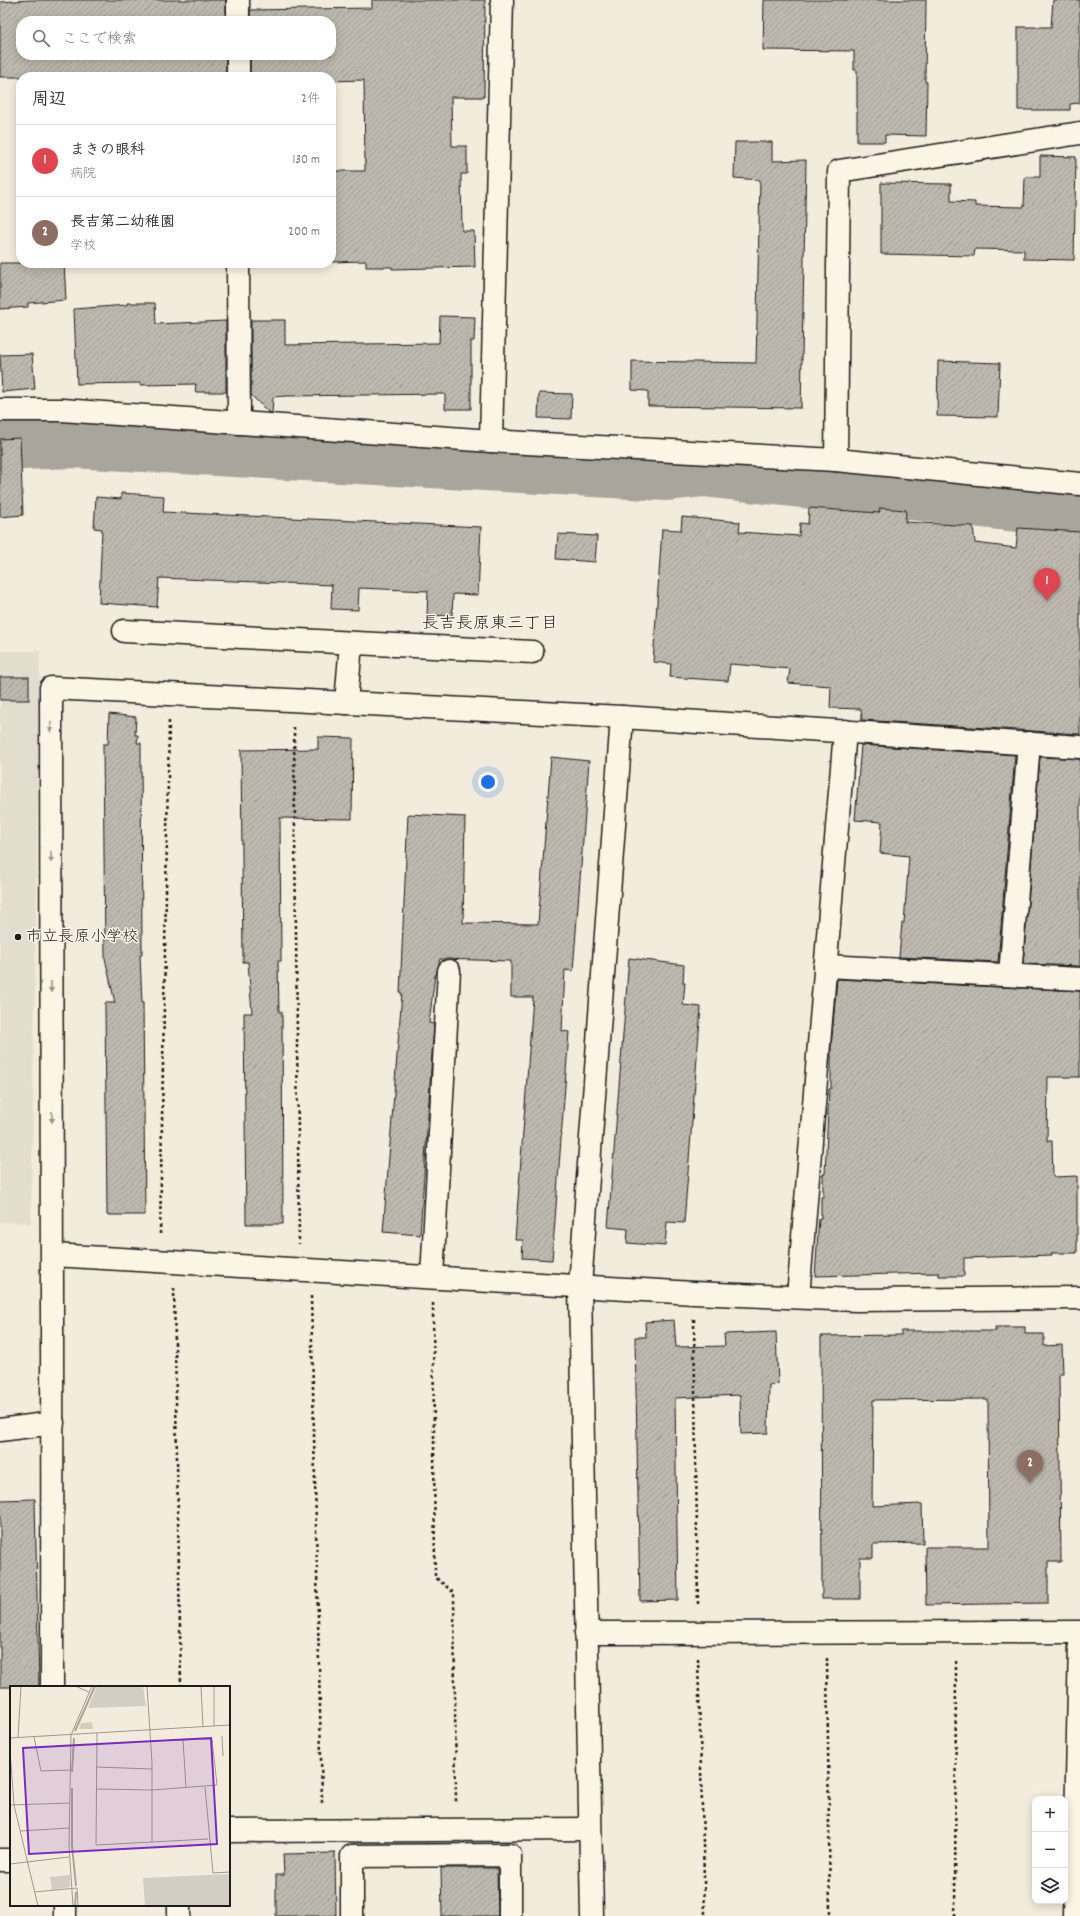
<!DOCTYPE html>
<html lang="ja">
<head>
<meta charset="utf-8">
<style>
  body { margin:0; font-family:Dekko,"Klee One",sans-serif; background:#f2f2f3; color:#2b2b33 }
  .controls { position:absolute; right:12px; bottom:12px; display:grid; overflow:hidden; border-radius:8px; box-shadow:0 2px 10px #0003 }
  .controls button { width:36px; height:36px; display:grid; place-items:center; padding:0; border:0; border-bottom:1px solid #e1e1e2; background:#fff; color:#2b2b33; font:20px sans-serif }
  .you { position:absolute; left:488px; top:782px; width:14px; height:14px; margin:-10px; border:3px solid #fff; border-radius:50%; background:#1a73e8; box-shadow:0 0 0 6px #1a73e833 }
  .badge { display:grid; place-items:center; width:26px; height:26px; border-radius:50%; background:#d93025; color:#fff; font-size:13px; font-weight:700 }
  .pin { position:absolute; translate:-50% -33px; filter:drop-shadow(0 1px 2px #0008) }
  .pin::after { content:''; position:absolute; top:21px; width:14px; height:12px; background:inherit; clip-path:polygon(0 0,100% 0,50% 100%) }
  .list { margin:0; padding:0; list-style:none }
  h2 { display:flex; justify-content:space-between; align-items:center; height:52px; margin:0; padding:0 16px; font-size:17px }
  h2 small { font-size:13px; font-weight:400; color:#7c7c81 }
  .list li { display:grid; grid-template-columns:26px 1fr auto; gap:12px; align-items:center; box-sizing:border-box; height:72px; padding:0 16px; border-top:1px solid #e1e1e2 }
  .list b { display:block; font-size:15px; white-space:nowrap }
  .list p { margin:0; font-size:13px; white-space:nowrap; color:#7c7c81 }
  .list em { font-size:13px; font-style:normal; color:#7c7c81 }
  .icon { flex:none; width:22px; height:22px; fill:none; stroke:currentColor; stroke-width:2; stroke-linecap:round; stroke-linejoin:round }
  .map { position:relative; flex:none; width:1080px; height:1916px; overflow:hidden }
  .search { position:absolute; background:#fff; box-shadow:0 2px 10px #0003; left:16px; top:16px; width:320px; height:44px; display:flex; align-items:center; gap:10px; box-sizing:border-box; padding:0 14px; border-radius:16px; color:#7c7c81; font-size:15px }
  .panel { position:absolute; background:#fff; box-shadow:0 2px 10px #0003; left:16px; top:72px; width:320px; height:196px; border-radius:16px }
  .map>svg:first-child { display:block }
  .built { fill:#e3ddcf }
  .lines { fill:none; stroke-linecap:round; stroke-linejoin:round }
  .river { stroke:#aaa59b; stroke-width:54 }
  .building { fill:url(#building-hatch); stroke:#1c1c1c }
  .minor-casing { stroke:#1c1c1c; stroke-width:25 }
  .path { stroke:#1c1c1c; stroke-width:2.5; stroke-dasharray:3 3; stroke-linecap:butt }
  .minor { stroke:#fcf5e5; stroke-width:22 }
  .oneway { fill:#97938b }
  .poi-dot { fill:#1c1c1c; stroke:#fcf5e5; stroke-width:1.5 }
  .labels { text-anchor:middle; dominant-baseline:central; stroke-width:3; stroke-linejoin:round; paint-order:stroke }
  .poi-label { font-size:16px; fill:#1c1c1c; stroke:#fcf5e5; text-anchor:start }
  .neighbourhood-label { font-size:17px; fill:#1c1c1c; stroke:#fcf5e5 }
  .inset-river { fill:none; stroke:#aaa59b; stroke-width:2 }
  .inset-road { fill:none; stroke:#9d9990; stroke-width:1 }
  .view { fill:#7b2cbf; fill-opacity:0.15; stroke:#7b2cbf; stroke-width:2 }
  .inset-edge { fill:none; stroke:#1c1c1c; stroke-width:2 }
</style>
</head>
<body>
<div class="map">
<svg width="1080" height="1916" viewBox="0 0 1080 1916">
  <defs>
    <pattern id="building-hatch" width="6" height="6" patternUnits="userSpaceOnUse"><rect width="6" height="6" fill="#beb9ae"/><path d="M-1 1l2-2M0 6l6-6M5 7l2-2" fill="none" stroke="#a39e95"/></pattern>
  </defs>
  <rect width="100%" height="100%" fill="#f3ecdd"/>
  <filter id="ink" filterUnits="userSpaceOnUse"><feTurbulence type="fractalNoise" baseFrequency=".025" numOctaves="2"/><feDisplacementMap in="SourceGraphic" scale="8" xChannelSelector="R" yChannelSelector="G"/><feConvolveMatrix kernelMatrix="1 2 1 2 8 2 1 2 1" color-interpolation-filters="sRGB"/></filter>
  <g filter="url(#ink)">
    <polygon class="built" points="0,651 40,651 31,1223 0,1222"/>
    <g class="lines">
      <polyline class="river" points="0,444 71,441 667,474 704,470 1080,512"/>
    </g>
    <g class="building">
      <polygon points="30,0 226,0 226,21 21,21 21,55 226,55 226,77 0,77 0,2"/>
      <polygon points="372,0 485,0 484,97 451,97 452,146 467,146 467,174 461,174 462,231 474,231 475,267 392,269 392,267 366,267 366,261 331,262 331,171 365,171 364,80 331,81 331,77 250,77 250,55 331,55 331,21 250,21 250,10 372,8"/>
      <polygon points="764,0 926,0 925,82 927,82 926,136 885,135 885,142 857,142 857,70 854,70 854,51 763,50"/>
      <polygon points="1053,0 1080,0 1080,103 1070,104 1070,110 1018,110 1018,27 1051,27"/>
      <polygon points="735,142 772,142 772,161 806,160 801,408 648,406 648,391 632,390 632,361 756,363 760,180 734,178"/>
      <polygon points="1040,156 1076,157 1074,260 1024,259 1024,250 975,249 974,256 881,254 881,183 951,184 951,201 975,202 975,206 1024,207 1025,177 1040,177"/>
      <polygon points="0,263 64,263 66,300 28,303 28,307 0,309"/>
      <polygon points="127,303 155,303 156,324 226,321 226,392 195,392 196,384 140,385 140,383 77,384 74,309 127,305"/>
      <polygon points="440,316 475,317 474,341 471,341 471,409 445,409 445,394 285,396 273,397 272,413 268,412 251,395 251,320 285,320 285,345 439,343"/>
      <polygon points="32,354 35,389 2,392 0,355"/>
      <polygon points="938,361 1000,363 998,417 937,416"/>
      <polygon points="539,393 572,394 571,419 538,418"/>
      <polygon points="20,438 23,515 0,517 0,439"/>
      <polygon points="121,493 164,496 163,512 481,527 478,595 453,594 452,616 427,615 428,591 359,588 358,610 331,609 332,585 159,578 157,607 99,603 102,529 94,528 96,497 121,499"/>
      <polygon points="809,508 879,513 880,508 906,510 905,522 973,526 975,543 1016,548 1018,528 1080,532 1080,734 862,720 861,709 830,708 831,686 788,683 790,669 730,664 728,681 670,677 671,664 653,662 662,529 681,530 682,517 740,522 739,532 799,536 800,523 808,524"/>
      <polygon points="558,534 597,536 595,562 556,559"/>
      <rect x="0" y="677" width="29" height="23"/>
      <polygon points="109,714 136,717 135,735 138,735 137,743 141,743 142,955 140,955 142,1003 143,1003 145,1215 107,1215 105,1003 115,1003 105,958 103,744 108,744"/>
      <polygon points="318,737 353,738 352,819 280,818 281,961 278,961 279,1012 282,1012 283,1224 246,1224 244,1013 252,1013 248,962 243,962 241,750 318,749"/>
      <polygon points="861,745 1015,755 998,962 899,957 902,923 904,923 909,856 880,853 882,822 855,820"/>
      <polygon points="551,757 589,761 573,971 565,970 562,1031 569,1032 552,1260 522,1258 523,1240 515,1240 533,997 511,997 511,961 440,959 436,975 435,975 429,1023 434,1024 420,1235 383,1232 402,993 400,993 408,814 465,817 463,923 538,924"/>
      <polygon points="1040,757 1080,759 1080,966 1023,964"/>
      <polygon points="629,958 684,965 683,983 685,983 683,1005 701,1007 684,1223 667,1222 665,1246 627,1243 628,1229 608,1227"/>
      <polygon points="837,979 1080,991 1080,1077 1048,1077 1047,1141 1052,1141 1053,1177 1077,1176 1077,1253 1051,1253 1052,1255 964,1258 964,1276 939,1276 939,1273 815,1276 819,1218 821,1218 821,1197 823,1197 823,1174 825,1174 829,1089 831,1089 831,1047"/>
      <polygon points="674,1320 676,1347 725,1346 724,1334 776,1332 778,1384 769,1385 768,1433 741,1434 740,1395 675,1398 678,1600 640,1601 635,1337 646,1337 645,1322"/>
      <polygon points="995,1327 1025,1327 1025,1334 1044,1334 1044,1346 1062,1345 1063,1374 1059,1374 1061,1562 1048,1562 1048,1603 926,1605 925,1547 989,1547 988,1399 873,1400 872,1506 922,1504 923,1543 873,1544 873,1558 860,1558 860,1599 822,1599 821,1336 901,1335 901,1331 996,1331"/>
      <polygon points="35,1499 39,1687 0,1687 0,1500"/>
      <polygon points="335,1853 336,1916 276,1916 276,1875 284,1875 283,1854"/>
      <polygon points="441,1868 497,1868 498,1916 442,1916"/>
    </g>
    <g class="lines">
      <g class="minor-casing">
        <g id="minor">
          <polyline points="238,0 238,21"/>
          <polyline points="238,55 238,77"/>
          <polyline points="238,263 239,423"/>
          <polyline points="0,410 62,410 491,441 836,460 1080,484"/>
          <polyline points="491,441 502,0"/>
          <polyline points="836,460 839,171 1080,133"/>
          <polyline points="124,631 532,652"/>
          <polyline points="346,703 351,643"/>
          <polyline points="825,966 1080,979"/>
          <polyline points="1010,975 1029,743"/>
          <polyline points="53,1255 694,1293 856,1300 1080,1298"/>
          <polyline points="432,1277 449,971"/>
          <polyline points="798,1297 845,731"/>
          <polyline points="0,1430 53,1423"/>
          <polyline points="586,1633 1080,1632"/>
          <path d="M52 1687C53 1354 51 1021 51 688L622 717 1080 747"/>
          <polyline points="229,1831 589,1829"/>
          <polyline points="0,1860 11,1860"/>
          <polyline points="65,1905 65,1916"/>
          <polyline points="179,1916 179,1905"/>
          <polyline points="352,1916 352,1856 510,1855 510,1916"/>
          <polyline points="592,1916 580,1286 622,717"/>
          <polyline points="1074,1916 1080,1643"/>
        </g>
      </g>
      <g class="path">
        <polyline points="294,727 299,1244"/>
        <polyline points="160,1234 169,721"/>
        <polyline points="174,1288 181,1687"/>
        <polyline points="311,1296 322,1803"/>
        <polyline points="433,1303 435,1577 454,1593 456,1804"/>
        <polyline points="694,1319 698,1606"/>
        <polyline points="827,1658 830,1916"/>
        <polyline points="698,1659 705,1916"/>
        <polyline points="955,1916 956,1658"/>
      </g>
      <use href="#minor" class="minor"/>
    </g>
    <defs><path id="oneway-solid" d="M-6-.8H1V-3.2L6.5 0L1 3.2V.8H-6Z"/></defs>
    <g class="oneway">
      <use href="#oneway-solid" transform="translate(51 727) rotate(90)"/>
      <use href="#oneway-solid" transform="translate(51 857) rotate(90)"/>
      <use href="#oneway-solid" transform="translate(51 987) rotate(90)"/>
      <use href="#oneway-solid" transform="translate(52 1117) rotate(89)"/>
    </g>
  </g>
  <circle class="poi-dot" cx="18" cy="937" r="4"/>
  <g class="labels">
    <g class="poi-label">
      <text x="26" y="937">市立長原小学校</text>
    </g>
    <g class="neighbourhood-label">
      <text x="490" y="625">長吉長原東三丁目</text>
    </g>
  </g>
  <g transform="translate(10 1686)">
    <rect width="220" height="220" fill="#f3ecdd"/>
    <path d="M220 188V220H135L133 192Z" fill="#d3cec1"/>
    <path d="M87 0H133L136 20 78 22ZM82 36 83 43H69L71 37ZM60 189V201L42 204 40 191Z" fill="#d3cec1"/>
    <path d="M90 0H128L117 13 99 18 84 14Z" fill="#d3cec1"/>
    <path class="inset-river" d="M65 45 85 0M62 86 64 52M62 102V159L66 200M65 220 66 206"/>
    <path class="inset-road" d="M65 0 79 6M137 0 142 77V156M191 0 193 41M204 40V0M87 47 86 159 198 153M212 50 213 70M24 51 31 85 60 84M0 52 220 39M8 52 11 0M173 54 176 102M0 64 4 119 28 220M86 81 142 83M195 101 203 187 220 186M86 103 142 104 207 99 202 53 140 55M0 119 60 117M10 145 59 142M0 178 59 171M24 206 67 202 68 220M63 220 59 160 61 49 82 0"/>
    <path class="view" d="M201 52 207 158 19 168 13 62Z"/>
    <rect width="220" height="220" class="inset-edge"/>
  </g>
</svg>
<div class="controls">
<button>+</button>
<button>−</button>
<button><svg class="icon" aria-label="layers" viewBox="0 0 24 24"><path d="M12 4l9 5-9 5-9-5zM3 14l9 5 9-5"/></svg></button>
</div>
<div class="you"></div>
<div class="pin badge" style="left:1047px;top:601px;background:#e0444e">1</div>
<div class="pin badge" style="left:1030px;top:1483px;background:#8d6e63">2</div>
<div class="search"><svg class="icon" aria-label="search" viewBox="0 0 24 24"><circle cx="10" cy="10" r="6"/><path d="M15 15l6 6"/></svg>ここで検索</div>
<section class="panel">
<h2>周辺<small>2件</small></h2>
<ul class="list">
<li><span class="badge" style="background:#e0444e">1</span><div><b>まきの眼科</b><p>病院</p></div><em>130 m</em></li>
<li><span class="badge" style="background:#8d6e63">2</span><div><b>長吉第二幼稚園</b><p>学校</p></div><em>200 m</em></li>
</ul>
</section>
</div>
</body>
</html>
